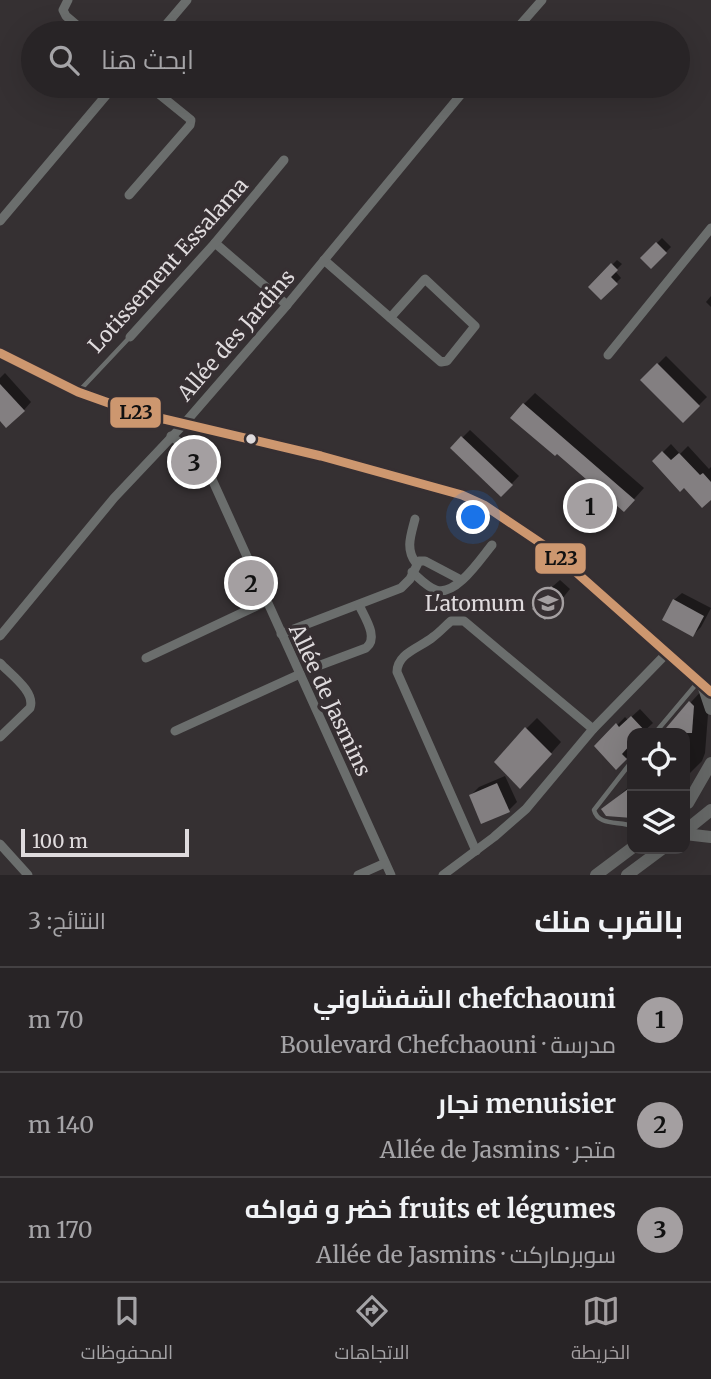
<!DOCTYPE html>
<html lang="ar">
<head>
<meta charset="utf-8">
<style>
  body { margin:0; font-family:Merriweather,Cairo,serif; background:#302c2e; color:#f1f3f6; direction:rtl }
  .controls { position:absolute; right:21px; bottom:21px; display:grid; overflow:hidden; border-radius:14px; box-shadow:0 7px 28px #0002 }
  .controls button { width:63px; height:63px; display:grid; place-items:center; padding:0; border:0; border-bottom:2px solid #444143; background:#282426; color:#f1f3f6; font:35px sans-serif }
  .scale { position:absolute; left:21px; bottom:18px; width:168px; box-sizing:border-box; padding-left:7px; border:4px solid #dfdbdd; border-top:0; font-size:19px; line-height:24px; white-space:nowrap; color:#dfdbdd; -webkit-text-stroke:5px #362f32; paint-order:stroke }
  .you { position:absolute; left:474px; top:518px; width:24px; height:24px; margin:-18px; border:5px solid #fff; border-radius:50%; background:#1a73e8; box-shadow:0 0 0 10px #1a73e833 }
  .badge { display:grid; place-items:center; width:46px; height:46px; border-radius:50%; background:#a49fa1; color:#111; font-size:23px; font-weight:700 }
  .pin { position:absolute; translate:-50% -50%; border:4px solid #fff; box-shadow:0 2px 7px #0006 }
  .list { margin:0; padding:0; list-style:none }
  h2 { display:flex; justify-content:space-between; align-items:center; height:91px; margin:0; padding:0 28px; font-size:30px }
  h2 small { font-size:23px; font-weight:400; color:#a5a4a7 }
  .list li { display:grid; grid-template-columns:46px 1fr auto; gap:21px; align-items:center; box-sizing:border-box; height:105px; padding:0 28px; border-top:2px solid #444143 }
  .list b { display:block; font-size:26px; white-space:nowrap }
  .list p { margin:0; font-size:23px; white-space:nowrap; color:#a5a4a7 }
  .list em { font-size:23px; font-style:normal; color:#a5a4a7 }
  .icon { flex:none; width:38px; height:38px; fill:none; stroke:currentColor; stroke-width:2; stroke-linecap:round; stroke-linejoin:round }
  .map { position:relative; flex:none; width:711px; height:875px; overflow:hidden; direction:ltr }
  .search { position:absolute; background:#282426; box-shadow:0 7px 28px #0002; left:21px; right:21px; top:21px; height:77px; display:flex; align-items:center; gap:18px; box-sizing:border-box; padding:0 24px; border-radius:38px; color:#a5a4a7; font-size:26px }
  .sheet { height:406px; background:#282426 }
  nav { display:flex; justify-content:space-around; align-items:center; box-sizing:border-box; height:98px; border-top:2px solid #444143; background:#282426; font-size:19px; color:#a5a4a7 }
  nav a { display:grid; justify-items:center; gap:4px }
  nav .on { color:#a49fa1 }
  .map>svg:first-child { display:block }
  .shadow { fill:#0007 }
  .building { fill:#837f81 }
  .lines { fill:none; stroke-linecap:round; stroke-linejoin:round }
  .service { stroke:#6b6e6d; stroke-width:4.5 }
  .minor { stroke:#6b6e6d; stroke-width:9 }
  .tertiary { stroke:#6b6e6d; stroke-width:10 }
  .secondary { stroke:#656766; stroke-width:12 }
  .bus-1-casing { stroke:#362f32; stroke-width:14 }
  .bus-1 { stroke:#cd976f; stroke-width:9 }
  .bus-dot { fill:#dfdbdd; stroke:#362f32; stroke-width:2.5 }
  .labels { text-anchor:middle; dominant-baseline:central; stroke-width:7; stroke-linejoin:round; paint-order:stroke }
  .street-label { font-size:21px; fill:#dfdbdd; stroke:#362f32 }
  .poi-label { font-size:21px; fill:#dfdbdd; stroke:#362f32; text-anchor:end }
  .line-badge { stroke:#362f32; stroke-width:2.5 }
  .pale-badge-label { font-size:19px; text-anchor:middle; font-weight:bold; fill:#111 }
</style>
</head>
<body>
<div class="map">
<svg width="711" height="875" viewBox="0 0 711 875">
  <rect width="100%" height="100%" fill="#353032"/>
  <g class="shadow">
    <polygon points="662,238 671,247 651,267 642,258"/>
    <polygon points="617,260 622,264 615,271 621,278 601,298 590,287"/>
    <polygon points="711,296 711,307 706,302"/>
    <polygon points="666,356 707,397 683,421 642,380"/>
    <polygon points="5,373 31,402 24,410 0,418 0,378"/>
    <polygon points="535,393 644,488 624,510 524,404"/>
    <polygon points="470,430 519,476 501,495 452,448"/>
    <polygon points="671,444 680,454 688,446 709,469 711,467 711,498 685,486 654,461"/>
    <polygon points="560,580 570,589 553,610 552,587"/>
    <polygon points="682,593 711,608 701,627 693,635 674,600"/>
    <polygon points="706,686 710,689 705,753 702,761 685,778 685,733 670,733 681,717 679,715"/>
    <polygon points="640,709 653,723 642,733 632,733 632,742 629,745 632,752 617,768 597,746 625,717 628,720"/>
    <polygon points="537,718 561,742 531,776 526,729"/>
    <polygon points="505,776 517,802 509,810 471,795 479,787"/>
    <polygon points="632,784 632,816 607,815 603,810"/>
  </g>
  <g class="building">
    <polygon points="656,242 667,253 651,269 640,258"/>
    <polygon points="611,263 618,270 611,277 618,284 601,300 588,287"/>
    <polygon points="657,363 700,406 683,423 640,380"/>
    <polygon points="0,384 25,411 6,428 0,421"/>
    <polygon points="523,403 635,500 624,512 557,454 555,456 510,418"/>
    <polygon points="461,436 513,485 501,497 450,448"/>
    <polygon points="662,451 671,460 679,453 700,475 703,473 711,482 711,500 702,508 684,488 680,492 652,461"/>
    <polygon points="551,586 564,598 545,620 532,609"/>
    <polygon points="673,599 704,616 693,637 662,620"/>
    <polygon points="689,701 694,706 692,733 665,733 666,728"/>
    <polygon points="631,716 647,733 632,733 632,743 622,754 627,759 616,770 594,746 616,723 619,727"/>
    <polygon points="525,727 552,754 520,789 494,762"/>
    <polygon points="497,783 510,812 481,824 469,795"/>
    <polygon points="632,786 632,818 606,816 601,809"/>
  </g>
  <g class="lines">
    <g class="service">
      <polyline points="80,390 129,338"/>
      <polyline points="655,733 698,682"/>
      <path d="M632 761 594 810C598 826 619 821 632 826"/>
    </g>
    <g class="minor">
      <polyline points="68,0 63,10 66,16 86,33"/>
      <polyline points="159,33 187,0"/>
      <polyline points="513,33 542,0"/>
      <polyline points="129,195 190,125 191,120 149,86"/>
      <polyline points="0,221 114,86"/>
      <polyline points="215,243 287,305"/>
      <polyline points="324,260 441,362 447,361 475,326 425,279 390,318"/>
      <polyline points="130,337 215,243 284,160"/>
      <polyline points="608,355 711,228"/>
      <polyline points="171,436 195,454 211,477 391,875"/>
      <path d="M415 519C411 535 405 549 416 563"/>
      <path d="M412 572C419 578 427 587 436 590 456 597 481 558 492 545"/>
      <polyline points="281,634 401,588 410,579 419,561 425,561 461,580"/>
      <polyline points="0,636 114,498 183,425 287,305 468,86"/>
      <polyline points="146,658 265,602"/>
      <path d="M0 663C10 674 36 692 30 708L0 737"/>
      <path d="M310 669 366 648C379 638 365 618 359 605"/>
      <polyline points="175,731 300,674"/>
      <polyline points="0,844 28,875"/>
      <path d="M476 851 397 672C397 653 420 648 433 637 440 632 445 626 451 621H464L593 729"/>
      <polyline points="358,875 385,863"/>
      <polyline points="443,875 494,837 526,809 593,729 667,653"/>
    </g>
    <polyline class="tertiary" points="0,353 78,392 134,412 321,456 462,495 484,505 516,525 551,550 707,689"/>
    <g class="secondary">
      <polyline points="703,685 711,709"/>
      <polyline points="688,803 711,763"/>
      <polyline points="685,831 711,810"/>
      <polyline points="685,834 711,837"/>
      <polyline points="596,875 632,848"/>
      <polyline points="627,875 662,849"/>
    </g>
    <g class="bus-1-casing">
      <polyline id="bus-1" points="0,353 78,392 134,412 321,456 462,495 484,505 551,550 711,692"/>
    </g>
    <use href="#bus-1" class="bus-1"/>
  </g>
  <defs>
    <g id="school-ring" transform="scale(1.575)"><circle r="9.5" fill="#362f32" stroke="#a49fa1" stroke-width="1.5"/><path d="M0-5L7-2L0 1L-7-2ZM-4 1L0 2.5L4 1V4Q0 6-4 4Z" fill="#a49fa1"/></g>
  </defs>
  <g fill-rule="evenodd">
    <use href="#school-ring" x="548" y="603"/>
  </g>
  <circle class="bus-dot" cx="251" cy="439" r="6"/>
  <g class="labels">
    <g class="street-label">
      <text transform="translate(168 265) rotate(-48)">Lotissement Essalama</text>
      <text transform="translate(236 335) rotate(-49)">Allée des Jardins</text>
      <text transform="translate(330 700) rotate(65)">Allée de Jasmins</text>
    </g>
    <g class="poi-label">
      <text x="525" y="603">L'atomum</text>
    </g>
  </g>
  <g class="line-badge">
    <rect x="109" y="396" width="53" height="33" rx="7" fill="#cd976f"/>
    <rect x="534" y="542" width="53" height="33" rx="7" fill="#cd976f"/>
  </g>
  <g class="pale-badge-label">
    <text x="136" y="419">L23</text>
    <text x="561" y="565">L23</text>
  </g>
</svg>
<div class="controls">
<button><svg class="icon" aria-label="locate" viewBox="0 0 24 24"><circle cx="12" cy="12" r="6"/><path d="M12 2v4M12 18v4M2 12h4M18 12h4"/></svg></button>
<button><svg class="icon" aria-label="layers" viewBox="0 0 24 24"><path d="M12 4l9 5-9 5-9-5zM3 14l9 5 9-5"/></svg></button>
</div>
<div class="scale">100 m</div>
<div class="you"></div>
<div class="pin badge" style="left:590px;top:506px">1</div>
<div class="pin badge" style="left:251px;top:583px">2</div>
<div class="pin badge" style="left:194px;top:462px">3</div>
<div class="search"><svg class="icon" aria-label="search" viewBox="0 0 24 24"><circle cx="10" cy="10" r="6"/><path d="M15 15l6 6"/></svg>ابحث هنا</div>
</div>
<section class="sheet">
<h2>بالقرب منك<small>النتائج: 3</small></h2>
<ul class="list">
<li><span class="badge">1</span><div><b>chefchaouni الشفشاوني</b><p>مدرسة · Boulevard Chefchaouni</p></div><em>70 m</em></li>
<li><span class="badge">2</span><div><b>menuisier نجار</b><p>متجر · Allée de Jasmins</p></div><em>140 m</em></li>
<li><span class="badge">3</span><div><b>fruits et légumes خضر و فواكه</b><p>سوبرماركت · Allée de Jasmins</p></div><em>170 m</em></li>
</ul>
</section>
<nav>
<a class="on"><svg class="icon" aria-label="map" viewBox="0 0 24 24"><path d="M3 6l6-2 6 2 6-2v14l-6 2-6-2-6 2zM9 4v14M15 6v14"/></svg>الخريطة</a>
<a><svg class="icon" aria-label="directions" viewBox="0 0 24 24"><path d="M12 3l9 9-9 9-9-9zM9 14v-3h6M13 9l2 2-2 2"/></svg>الاتجاهات</a>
<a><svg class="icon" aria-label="saved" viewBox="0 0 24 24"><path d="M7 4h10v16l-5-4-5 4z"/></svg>المحفوظات</a>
</nav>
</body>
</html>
